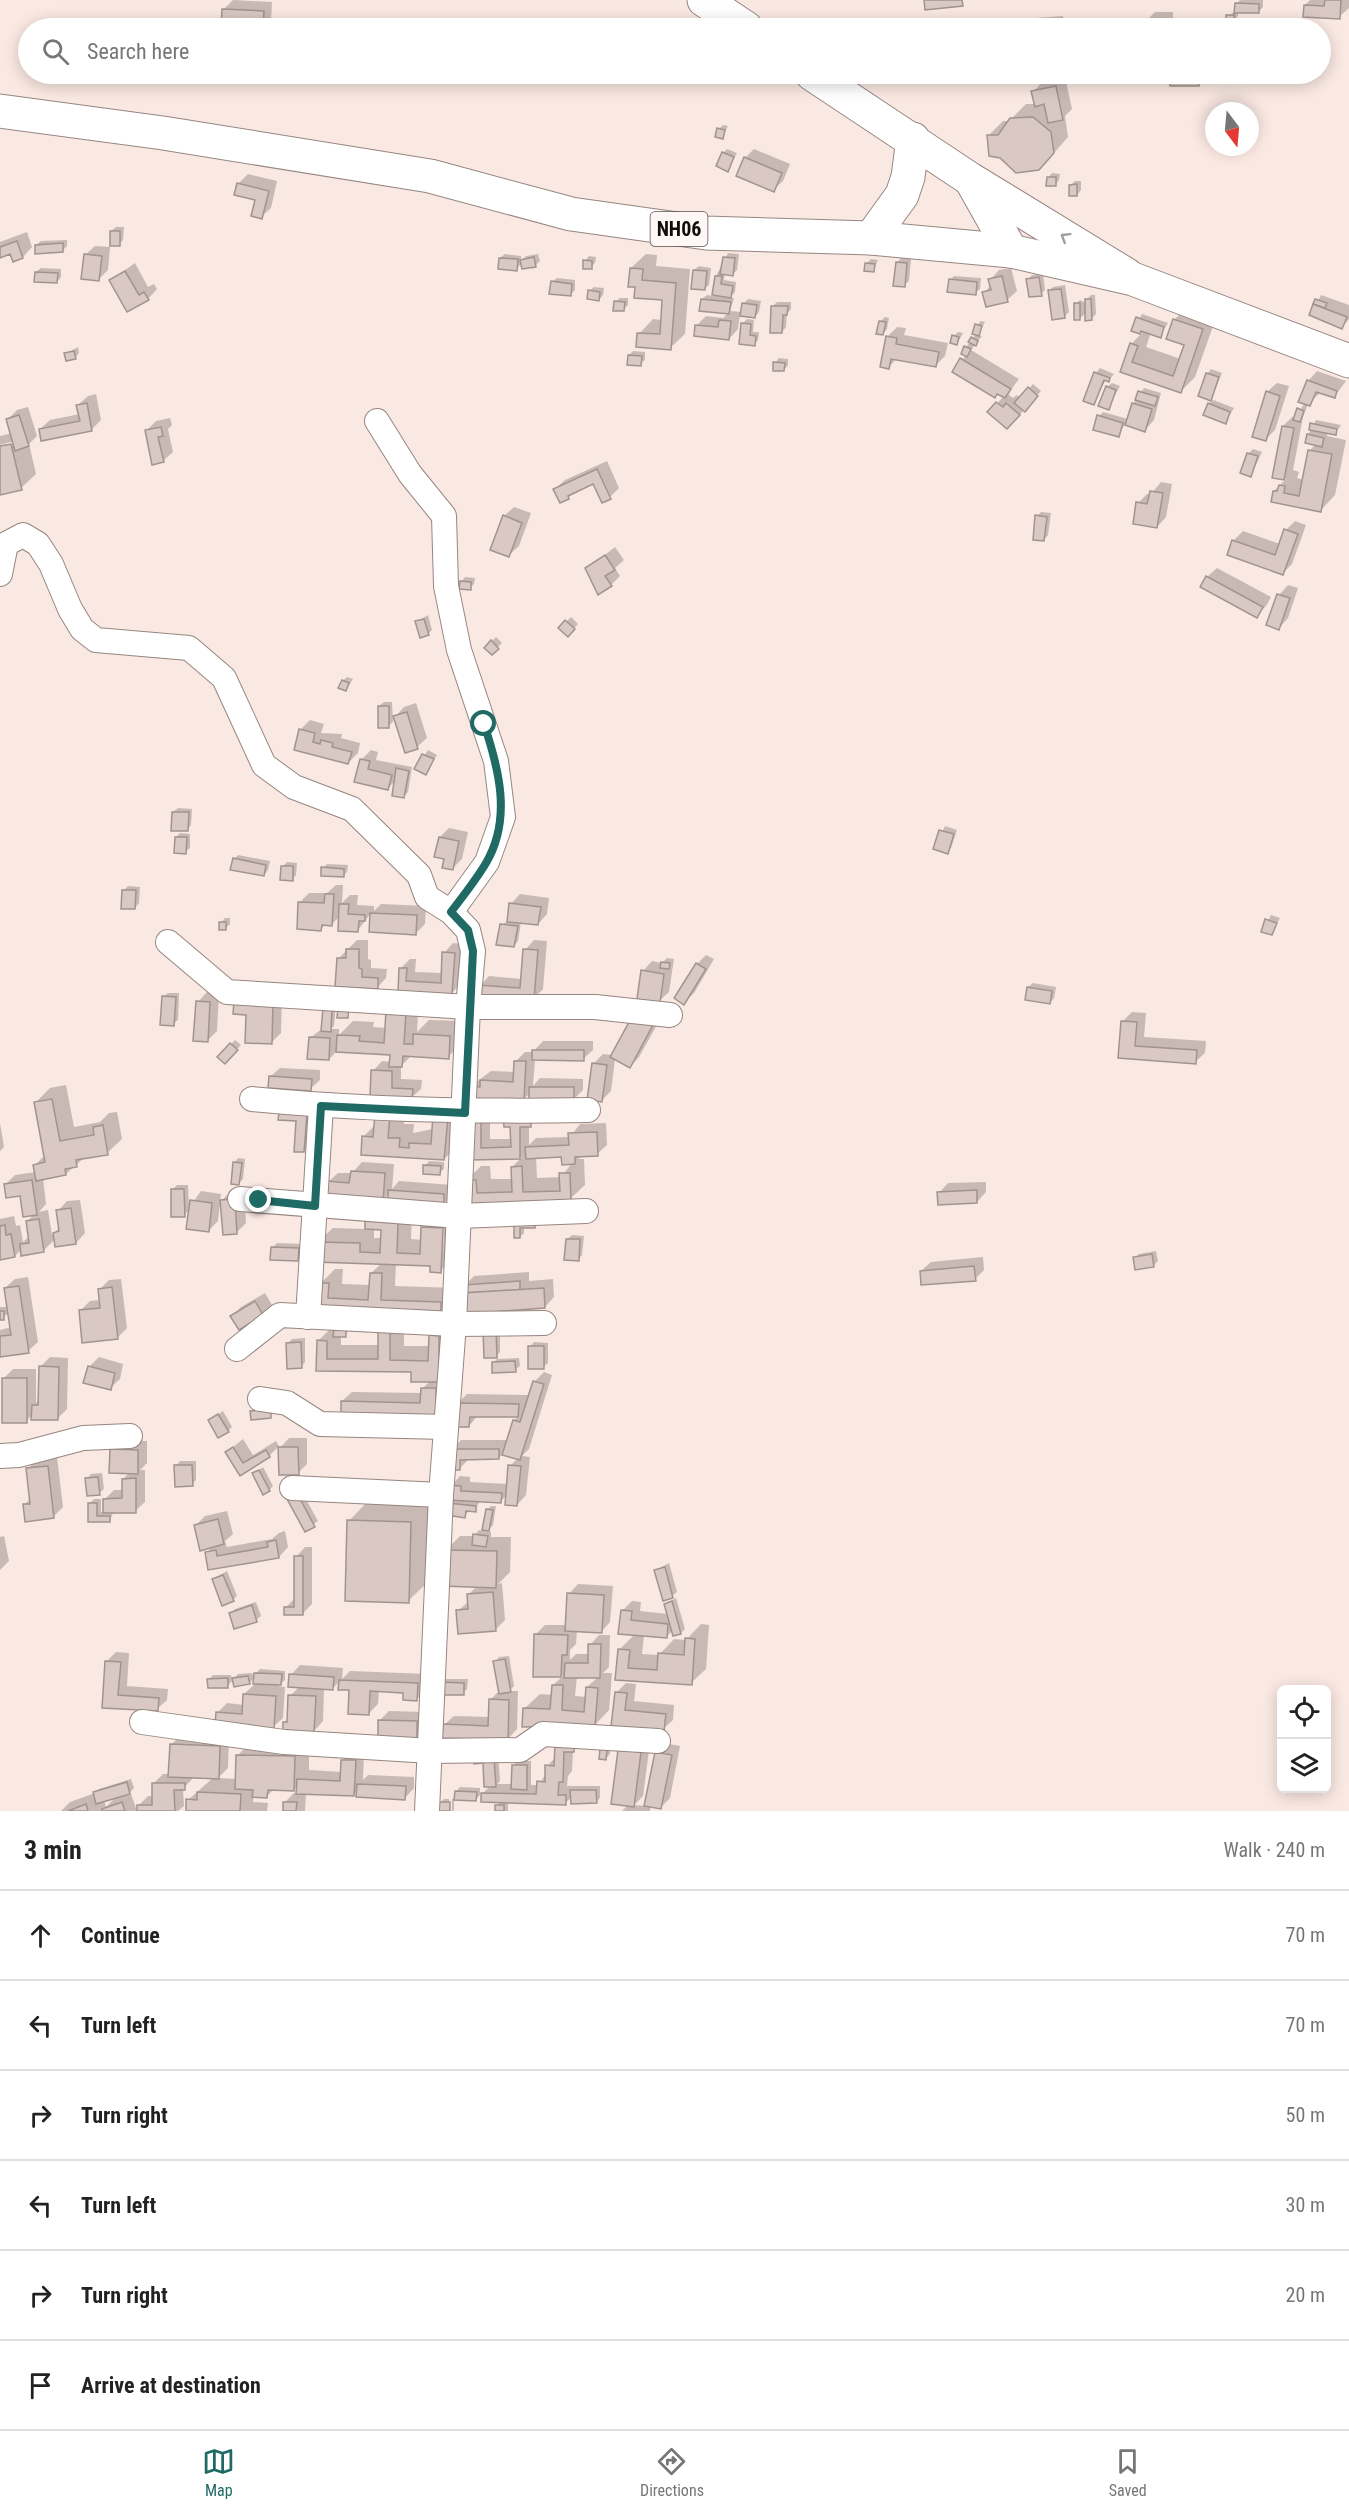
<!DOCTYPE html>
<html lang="en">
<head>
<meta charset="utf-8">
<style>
  body { margin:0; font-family:"Roboto Condensed",sans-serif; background:#f6f6f6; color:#222 }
  .controls { position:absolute; right:18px; bottom:18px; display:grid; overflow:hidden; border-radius:9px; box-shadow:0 3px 15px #0003 }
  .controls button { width:54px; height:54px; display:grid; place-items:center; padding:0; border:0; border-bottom:2px solid #e0e0e0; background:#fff; color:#222; font:30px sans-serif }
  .compass { position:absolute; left:1205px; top:102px; width:54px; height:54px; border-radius:50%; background:#fff; box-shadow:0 3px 15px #0003; rotate:164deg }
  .stop { position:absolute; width:18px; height:18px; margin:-14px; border:4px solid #1f6a64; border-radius:50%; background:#fff }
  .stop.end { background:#1f6a64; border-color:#fff; box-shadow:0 2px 6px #0008 }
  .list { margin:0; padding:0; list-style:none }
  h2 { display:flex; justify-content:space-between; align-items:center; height:78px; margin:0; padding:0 24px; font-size:26px }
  h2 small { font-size:20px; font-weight:400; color:#767676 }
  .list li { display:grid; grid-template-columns:39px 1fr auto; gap:18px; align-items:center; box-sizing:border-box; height:90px; padding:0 24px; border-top:2px solid #e0e0e0 }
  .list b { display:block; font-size:22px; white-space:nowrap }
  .list em { font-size:20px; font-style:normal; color:#767676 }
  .icon { flex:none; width:33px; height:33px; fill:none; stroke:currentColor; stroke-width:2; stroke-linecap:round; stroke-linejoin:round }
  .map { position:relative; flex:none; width:1349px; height:1811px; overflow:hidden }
  .search { position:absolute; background:#fff; box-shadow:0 3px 15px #0003; left:18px; right:18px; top:18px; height:66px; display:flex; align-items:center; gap:15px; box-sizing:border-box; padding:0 21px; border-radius:33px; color:#767676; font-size:22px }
  .sheet { height:618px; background:#fff }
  nav { display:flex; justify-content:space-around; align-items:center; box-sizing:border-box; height:84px; border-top:2px solid #e0e0e0; background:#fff; font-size:16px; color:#767676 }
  nav a { display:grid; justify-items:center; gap:3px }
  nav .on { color:#1f6a64 }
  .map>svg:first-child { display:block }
  .shadow { fill:#0003; fill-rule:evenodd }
  .building { fill:#d9c8c3; stroke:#a3938e; stroke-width:1.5 }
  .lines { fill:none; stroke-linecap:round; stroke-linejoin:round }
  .street-casing { stroke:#968681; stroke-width:26 }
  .secondary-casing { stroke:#968681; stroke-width:35 }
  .primary-casing { stroke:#968681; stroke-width:35 }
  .street { stroke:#fff; stroke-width:24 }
  .secondary { stroke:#fff; stroke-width:33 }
  .primary { stroke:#fff; stroke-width:33 }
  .oneway { stroke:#a09d9d }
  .route { stroke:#1f6a64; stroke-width:8 }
  .labels { text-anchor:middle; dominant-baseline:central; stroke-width:4.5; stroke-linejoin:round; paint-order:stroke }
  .shield { fill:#fff7f5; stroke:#585250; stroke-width:1.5 }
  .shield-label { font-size:20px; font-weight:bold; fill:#110b0a }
</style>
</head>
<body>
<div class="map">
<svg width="1349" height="1811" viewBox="0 0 1349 1811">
  <rect width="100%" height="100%" fill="#fae8e2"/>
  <g class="shadow">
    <polygon points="233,0 272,2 271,21 264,28 222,28 224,9"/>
    <polygon points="1240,0 1263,0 1263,7 1258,12 1238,11 1238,16 1234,21 1228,16 1236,11 1236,4"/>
    <polygon points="1310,0 1349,0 1349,8 1339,17 1305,5"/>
    <polygon points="1155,12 1173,12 1173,28 1146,28 1146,21"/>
    <polygon points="1063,16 1064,28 1013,28 1022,19"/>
    <polygon points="1192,23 1193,28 1221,28 1181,28 1185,24"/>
    <polygon points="1297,23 1297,28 1278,28 1282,25"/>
    <polygon points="599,74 637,74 601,82"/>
    <polygon points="1172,74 1203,74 1203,81 1198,85 1172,84"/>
    <polygon points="1065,77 1072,109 1065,116 1068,137 1054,153 988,136 1003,121 1009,121 1026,104 1036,104 1033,92 1042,82"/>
    <polygon points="723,125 728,126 722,138 719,129"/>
    <polygon points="727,149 737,153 728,170 723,153"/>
    <polygon points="754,149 790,164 783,181 773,190 745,158"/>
    <polygon points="1052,173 1060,174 1059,180 1055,185 1048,178"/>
    <polygon points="248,174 277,181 271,208 261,217 257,199 238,184"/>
    <polygon points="1075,181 1081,181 1081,190 1077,195 1071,185"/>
    <polygon points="116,227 124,227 123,240 119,245 111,231"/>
    <polygon points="27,232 32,247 23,257 14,260 11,252 0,256 0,242"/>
    <polygon points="67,240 67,246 62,251 36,245 41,241"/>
    <polygon points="95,246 110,247 108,270 98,280 85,255"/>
    <polygon points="728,253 739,254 737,270 733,274 725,273 724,280 736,282 735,292 729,298 734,298 730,311 742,312 743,304 748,299 761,301 759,312 755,317 740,314 738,329 729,339 697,325 706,316 723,318 728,313 702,299 707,295 714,296 716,276"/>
    <polygon points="505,254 521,256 521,261 526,256 538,254 540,261 535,266 522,263 516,269 500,258"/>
    <polygon points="646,254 657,255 656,266 690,269 685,334 670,348 639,334 653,319 662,320 664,299 637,286 631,268"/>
    <polygon points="589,256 596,257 595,263 591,267 585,261"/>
    <polygon points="901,258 911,259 909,281 904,285 897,263"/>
    <polygon points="871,259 878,260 873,271 867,263"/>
    <polygon points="135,263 148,287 154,284 157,289 148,299 128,310 111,280"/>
    <polygon points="699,266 711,268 709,285 704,289 694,270"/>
    <polygon points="41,268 61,269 61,277 57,282 36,272"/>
    <polygon points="1011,268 1017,291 1007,300 984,293 991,285 990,280 999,270"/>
    <polygon points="1043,274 1045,290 1041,294 1028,280 1032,275"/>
    <polygon points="954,276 981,278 980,289 975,293 950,280"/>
    <polygon points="557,278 575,280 575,290 570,295 552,282"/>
    <polygon points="1065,285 1069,312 1064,317 1049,291 1053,287"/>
    <polygon points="594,287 604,288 603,295 599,300 589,291"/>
    <polygon points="1091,295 1095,295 1096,314 1091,319 1087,312 1079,319 1076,304 1080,300 1084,302"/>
    <polygon points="1321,295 1349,305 1349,319 1342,327 1311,315"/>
    <polygon points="620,298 628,298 628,305 623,310 615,302"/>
    <polygon points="777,302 791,302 791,309 787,314 786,327 782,332 773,306"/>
    <polygon points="1189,305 1217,315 1195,377 1180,392 1122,371 1131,344 1142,333 1133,330 1142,314 1168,323 1160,336 1151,332 1146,347 1181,359 1186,344 1174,320"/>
    <polygon points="885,317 889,318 887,329 883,334 880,322"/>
    <polygon points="747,319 754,320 753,332 759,332 758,340 754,344 742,324"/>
    <polygon points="981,321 985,322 978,335 982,336 971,350 1019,379 1008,394 1013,398 1017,395 1020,398 1033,384 1041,391 1017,418 989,412 1004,396 954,372 966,355 966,347 976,334 977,325"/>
    <polygon points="897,327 906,328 904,335 948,343 945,356 936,365 897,358 889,367 882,366 888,336"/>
    <polygon points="958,332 963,333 957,344 954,336"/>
    <polygon points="78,347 79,353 75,358 66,354"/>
    <polygon points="633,351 645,352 645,360 640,364 629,355"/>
    <polygon points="779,358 788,359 788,365 784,370 775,363"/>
    <polygon points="1100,368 1114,374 1109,380 1106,379 1094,404 1096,373"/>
    <polygon points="1211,369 1222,373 1211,399 1234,408 1225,423 1209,404 1213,400 1200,395 1207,374"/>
    <polygon points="1317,371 1346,381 1334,397 1321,392 1308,404 1303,417 1293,470 1299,472 1297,478 1304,480 1309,451 1316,444 1308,435 1316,420 1341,425 1335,434 1328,432 1327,436 1346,440 1335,495 1321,510 1274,491 1286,479 1274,477 1283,426 1292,417 1295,417 1305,403 1308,381"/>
    <polygon points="1112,383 1120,386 1108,408 1107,387"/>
    <polygon points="1277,383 1289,386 1275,430 1265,440 1267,392"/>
    <polygon points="1144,388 1161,393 1154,420 1145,430 1125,424 1118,436 1099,416 1103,412 1128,419 1133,404"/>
    <polygon points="96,394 101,420 91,430 40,429 50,420 80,414 78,405 88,396"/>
    <polygon points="28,407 37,436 29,444 36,474 21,488 0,493 0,448 19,443 18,440 0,445 0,436 12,433 7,420 17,410"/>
    <polygon points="170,418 172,425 168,429 173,452 163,461 146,431 156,421"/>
    <polygon points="1253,449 1262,452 1251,475 1242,472 1249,453"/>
    <polygon points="607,461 619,488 610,497 594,482 575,491 568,498 555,489 565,480"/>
    <polygon points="1161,482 1172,484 1166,517 1157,527 1138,503 1147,494 1151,494"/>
    <polygon points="514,507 531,513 519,546 509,555 504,516"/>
    <polygon points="1041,512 1051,513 1048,535 1044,540 1037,516"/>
    <polygon points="1295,521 1306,525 1292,564 1283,573 1229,554 1234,540 1243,531 1280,544 1286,530"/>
    <polygon points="615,547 624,560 615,568 620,576 611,585 587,569"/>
    <polygon points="1217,568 1271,597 1266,606 1256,616 1207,577"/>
    <polygon points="465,577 475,578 474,584 470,588 461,582"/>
    <polygon points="1288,585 1298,588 1288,618 1279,628 1279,595"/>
    <polygon points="428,615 432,630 428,634 417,622"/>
    <polygon points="571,617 578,624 568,635 560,628"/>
    <polygon points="496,637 502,643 492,653 486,648"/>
    <polygon points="347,677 353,679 346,690 343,681"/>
    <polygon points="384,702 392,702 393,722 388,726 379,706"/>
    <polygon points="416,703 427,738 417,747 395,717 404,707"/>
    <polygon points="310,720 324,724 321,733 342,734 341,738 360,743 358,753 348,763 295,749 300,730"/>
    <polygon points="371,750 378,752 376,760 412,767 408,792 404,796 396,780 387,789 356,781 361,760"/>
    <polygon points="428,750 437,755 426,773 416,768"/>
    <polygon points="178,808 192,809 191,825 187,830 173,812"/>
    <polygon points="945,826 957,830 951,848 947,852 935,848"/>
    <polygon points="449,828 468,832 462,859 453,868 440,837"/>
    <polygon points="180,833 190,834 190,848 185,852 176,837"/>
    <polygon points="238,855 270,861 268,870 264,875 234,859"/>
    <polygon points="287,862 297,863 296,875 292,880 282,867"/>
    <polygon points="327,864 348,865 347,872 343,876 323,868"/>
    <polygon points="336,885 343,885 342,903 350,895 358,895 357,905 374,906 374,911 381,904 426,906 425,924 416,933 370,931 371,913 358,930 340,916 332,924 326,924 321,929 300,902 309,893 327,893"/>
    <polygon points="128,886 140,887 139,903 135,908 124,890"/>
    <polygon points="520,894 549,898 547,914 538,924 521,922 518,941 514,946 501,925 509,921 511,904"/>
    <polygon points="1271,915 1280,918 1271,934 1263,931"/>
    <polygon points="225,918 230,918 230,924 226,928 221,923"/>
    <polygon points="357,940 368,940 368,959 371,960 371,968 387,969 386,978 377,988 337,986 338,959"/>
    <polygon points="534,940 547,941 543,989 533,999 480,986 489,976 522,979 525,950"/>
    <polygon points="453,943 463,944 461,983 452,993 400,990 401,968 410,959 416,959 415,972 443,973 444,953"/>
    <polygon points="706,955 714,959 694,993 684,1003 697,964"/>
    <polygon points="667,958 674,959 669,992 659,1001 643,971 652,961 662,963"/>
    <polygon points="1033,983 1056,987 1054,998 1050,1003 1028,987"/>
    <polygon points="207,992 219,993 217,1031 207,1041 198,1002"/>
    <polygon points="168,993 179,993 178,1020 173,1024 163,997"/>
    <polygon points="282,993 281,1033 272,1042 247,1013"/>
    <polygon points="419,998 417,1032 429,1020 464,1021 463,1042 448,1057 412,1055 401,1066 401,1079 422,1080 421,1089 411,1098 408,1118 403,1124 414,1124 413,1133 433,1129 449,1101 459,1144 444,1159 362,1153 364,1136 375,1125 373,1071 382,1061 391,1062 391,1054 337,1051 329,1059 310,1038 323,1028 324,1008 336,1005 334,1026 331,1029 339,1029 339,1035 353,1021 374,1022 373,1027 386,1028"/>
    <polygon points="1132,1012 1146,1013 1144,1037 1206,1041 1205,1053 1195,1062 1120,1057 1122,1022"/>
    <polygon points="663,1014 639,1057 630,1067 615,1059 611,1091 602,1100 593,1064 603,1054 612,1055"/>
    <polygon points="235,1040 241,1045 225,1062 220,1056"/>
    <polygon points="543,1041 593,1041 593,1050 583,1059 535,1059 533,1086 540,1078 583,1079 583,1090 573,1100 531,1092 523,1100 470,1087 491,1071 515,1072 516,1061 525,1052 533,1052"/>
    <polygon points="280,1068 320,1070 320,1080 310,1089 270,1077"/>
    <polygon points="66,1085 74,1127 100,1122 109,1113 117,1112 122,1139 107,1153 85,1157 66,1174 43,1178 46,1204 39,1212 48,1210 52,1235 60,1227 58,1211 67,1201 80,1200 85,1233 76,1243 55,1239 43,1251 22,1249 15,1256 0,1259 0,1219 14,1216 16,1226 20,1225 23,1242 30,1236 27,1221 35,1214 22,1194 5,1185 15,1175 36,1172 35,1165 45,1155 36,1102 50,1088"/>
    <polygon points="316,1105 313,1141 304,1151 297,1119"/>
    <path d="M490 1110V1139H512V1126L540 1116 529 1126V1145L536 1138 570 1137 580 1124 606 1123 607 1145 597 1154 582 1155 578 1159H584L585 1185 570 1199 467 1203 466 1181 481 1166H490L491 1179H513L512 1167 522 1157 470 1158V1119ZM563 1156 572 1163 561 1177 537 1178 536 1157Z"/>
    <polygon points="0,1123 4,1147 0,1151"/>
    <polygon points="238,1158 245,1159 243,1179 239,1183 234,1163"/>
    <polygon points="429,1161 444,1162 444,1169 439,1173 425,1166"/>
    <path d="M362 1162 394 1164 392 1189 399 1181 453 1185V1194L443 1204 412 1209 411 1239 422 1240V1228L437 1213 457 1214 455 1257 440 1271 432 1264 396 1263 395 1286 455 1288V1297L440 1311 404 1310V1346H430V1336L445 1321V1407L342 1401 352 1392 422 1393V1389L430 1381 412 1370 318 1369V1341L333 1326 350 1325 349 1331 341 1336V1345H380V1327L319 1307 320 1284 335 1269H343L342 1284 371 1285V1273L382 1263 318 1242 333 1228 366 1229 389 1203 390 1193 382 1201 328 1182 338 1173H352ZM441 1220H444L443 1252H440ZM374 1228H383V1238H374Z"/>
    <polygon points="986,1182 986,1192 977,1202 939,1193 948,1183"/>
    <polygon points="177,1185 188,1185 189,1208 201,1191 221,1194 220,1202 231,1191 244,1190 246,1223 237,1232 220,1203 218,1221 208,1231 190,1209 184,1215 172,1190"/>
    <polygon points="515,1220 539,1222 534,1226 524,1226 524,1233 520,1237"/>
    <polygon points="572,1235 584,1236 582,1255 578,1260 567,1239"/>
    <polygon points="277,1243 303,1244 302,1255 298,1259 272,1248"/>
    <polygon points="1156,1251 1158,1261 1153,1266 1135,1258 1139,1254"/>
    <polygon points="983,1257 984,1270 975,1279 921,1271 931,1262"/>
    <polygon points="529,1272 529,1281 553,1279 554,1297 545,1307 464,1286 474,1276"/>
    <polygon points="28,1277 38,1342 28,1351 0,1356 0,1330 11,1327 9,1313 0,1319 0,1307 8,1307 5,1288 15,1279"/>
    <polygon points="121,1279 127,1328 117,1338 80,1311 90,1301 101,1300 100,1289 109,1280"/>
    <polygon points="265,1293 272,1305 262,1314 232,1316 241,1307"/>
    <polygon points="500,1325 500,1352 496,1356 485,1330"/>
    <polygon points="305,1338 305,1362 301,1367 288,1343 292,1339"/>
    <polygon points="534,1342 548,1343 548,1363 543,1367 530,1347"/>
    <polygon points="50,1357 68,1358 67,1409 58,1418 33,1414 26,1421 3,1379 13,1369 36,1369 36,1403 40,1399 40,1367"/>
    <polygon points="99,1357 123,1364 120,1379 110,1388 89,1367"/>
    <polygon points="519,1358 520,1366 515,1370 493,1363 497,1359"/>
    <polygon points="544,1372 552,1375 529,1449 522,1456 530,1457 526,1495 517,1505 507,1495 500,1502 480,1501 475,1510 469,1510 465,1516 449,1504 454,1499 451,1486 460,1476 470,1477 470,1482 508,1484 510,1466 518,1458 503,1453 499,1458 469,1459 460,1468 452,1449 461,1440 508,1440 514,1420 519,1416 478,1415 469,1426 458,1403 467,1394 530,1395 534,1382"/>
    <polygon points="223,1411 232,1427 228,1431 209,1421"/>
    <polygon points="289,1438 307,1438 307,1464 298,1473 280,1448"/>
    <polygon points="243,1439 253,1455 276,1441 279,1446 270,1455 240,1474 227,1452"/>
    <polygon points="121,1440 147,1441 147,1463 140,1470 145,1470 145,1502 135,1511 114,1511 110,1520 90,1520 89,1504 94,1499 101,1499 101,1512 105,1512 105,1499 114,1490 123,1490 123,1479 130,1472 111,1450"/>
    <polygon points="57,1457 63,1507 53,1517 24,1505 31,1498 28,1469 37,1459"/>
    <polygon points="180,1461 196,1461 196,1480 192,1484 176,1466"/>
    <polygon points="263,1467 273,1486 269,1490 254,1474"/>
    <polygon points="102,1473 104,1489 99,1493 87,1479 91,1474"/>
    <polygon points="301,1490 318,1521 306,1530 289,1499"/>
    <polygon points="368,1501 430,1503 428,1582 408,1601 349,1521"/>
    <polygon points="491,1506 496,1506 493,1525 487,1531 491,1532 491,1537 511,1537 510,1572 498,1584 502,1583 505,1620 495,1630 458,1611 469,1601 468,1595 477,1586 446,1550 460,1536 474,1536 479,1530 483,1531 487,1510"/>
    <polygon points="227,1511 233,1534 225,1541 227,1547 272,1539 279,1533 285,1531 288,1547 279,1557 209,1569 206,1553 213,1546 195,1526 205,1516"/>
    <polygon points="4,1536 9,1561 0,1570 0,1537"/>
    <polygon points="305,1547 312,1547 312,1604 303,1613 286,1607 296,1597 296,1557"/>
    <polygon points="669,1563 677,1592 672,1596 656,1570"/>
    <polygon points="227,1571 237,1596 233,1600 213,1579"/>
    <path d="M578 1584 613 1586 610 1622 601 1632 577 1630 576 1644 570 1650V1660L576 1654H590V1645L599 1635H610L609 1667 603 1673H612L609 1710 595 1725 525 1708 540 1694 553 1695V1685L563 1676 535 1675 536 1634 545 1625H567L569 1594ZM577 1676 598 1677 587 1687V1697L575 1696Z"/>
    <polygon points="676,1598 685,1629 681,1633 673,1630 666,1637 644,1635 642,1654 659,1655 674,1639 686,1640 701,1624 709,1625 706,1669 691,1683 617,1678 619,1650 635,1634 622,1611 632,1601 641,1602 640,1611 668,1614 665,1604"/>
    <polygon points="256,1602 261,1616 256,1620 231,1613 235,1609"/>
    <polygon points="116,1652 129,1653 127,1686 168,1689 167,1700 157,1709 104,1706 107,1661"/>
    <polygon points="509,1656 514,1686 509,1691 518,1691 517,1729 508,1739 444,1725 454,1716 490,1717 490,1700 500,1690 495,1662 499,1657"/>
    <polygon points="300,1665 343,1668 342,1679 350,1671 427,1674 426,1689 417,1699 405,1691 379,1690 378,1704 369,1713 350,1689 340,1681 332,1689 324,1688 323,1721 314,1731 285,1722 289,1718 290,1696 299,1687 291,1675"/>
    <polygon points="260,1669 285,1671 285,1680 278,1686 285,1687 283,1718 273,1727 217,1713 227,1703 244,1705 244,1694 255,1684 255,1677 249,1683 234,1679 227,1686 209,1679 213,1675 231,1675 232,1681 238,1674 252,1673 253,1676"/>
    <polygon points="445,1679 468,1679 467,1689 463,1693 441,1683"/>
    <polygon points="626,1683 636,1684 634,1701 674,1705 673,1720 663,1729 613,1725 616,1693"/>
    <polygon points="389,1711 426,1712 426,1728 416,1737 380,1720"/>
    <polygon points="181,1735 229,1737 228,1768 218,1778 237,1779 238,1755 252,1741 309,1742 309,1770 342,1772 343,1760 352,1751 364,1751 363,1780 368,1775 414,1777 414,1788 405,1798 358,1790 353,1795 306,1793 305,1811 284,1811 284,1803 294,1793 298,1793 298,1785 294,1790 274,1789 267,1796 254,1796 253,1802 268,1803 267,1811 187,1811 188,1800 214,1777 194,1777 183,1789 184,1806 178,1811 139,1811 139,1805 148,1796 154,1796 154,1783 163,1774 170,1774 171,1745"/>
    <polygon points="583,1741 573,1751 572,1771 568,1776 567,1786 600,1786 600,1798 596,1802 572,1797 565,1803 508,1802 508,1811 496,1811 496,1806 501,1801 483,1793 491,1785 484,1761 498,1753 500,1781 497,1784 513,1784 513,1765 518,1761 531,1761 531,1785 538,1785 547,1773 547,1766 556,1757 556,1745"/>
    <polygon points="650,1743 643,1796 634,1805 646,1806 656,1752 665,1743 680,1746 670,1798 661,1807 651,1806 650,1811 622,1811 628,1805 620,1750"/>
    <polygon points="605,1745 610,1746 610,1754 606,1758"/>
    <path d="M131 1779 134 1788 127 1796 131 1794 137 1811H61L70 1802 95 1793 99 1789ZM117 1796 106 1807 104 1800Z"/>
    <polygon points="460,1787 480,1788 480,1795 476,1799 454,1799 454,1811 452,1811 452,1799 456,1799 456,1792"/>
    <polygon points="444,1799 449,1799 449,1811 440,1811 440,1803"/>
  </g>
  <g class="building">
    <polygon points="924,0 962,0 963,6 925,10"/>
    <polygon points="1325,0 1341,0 1340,19 1303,17 1304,5 1324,6"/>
    <polygon points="1235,3 1259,4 1259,13 1234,13"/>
    <polygon points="222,9 264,11 263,28 221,28"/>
    <polygon points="1226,15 1234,15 1235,22 1226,22"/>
    <rect x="1144" y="21" width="20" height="7"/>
    <polygon points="1054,25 1055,28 1011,28"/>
    <polygon points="598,74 635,74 636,77 600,83"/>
    <rect x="1170" y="74" width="29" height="12"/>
    <polygon points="1264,74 1292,74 1292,78 1265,80"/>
    <polygon points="1056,86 1063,120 1048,123 1044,104 1035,107 1031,91"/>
    <polygon points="1033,117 1051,132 1054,153 1039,170 1016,173 1000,158 989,156 987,135 998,135 1010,118"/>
    <polygon points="717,128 725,130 723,139 715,137"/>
    <polygon points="722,152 734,157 728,172 716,166"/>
    <polygon points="744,157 782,173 774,192 736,176"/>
    <polygon points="1047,177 1056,177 1056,186 1046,186"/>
    <polygon points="237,183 269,191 262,219 251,216 255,200 234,195"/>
    <polygon points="1077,184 1077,196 1069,196 1069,185"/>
    <rect x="110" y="231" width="10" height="15"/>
    <polygon points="17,241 23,258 13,262 10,254 0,258 0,247"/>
    <polygon points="63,243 63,252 35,254 35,245"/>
    <polygon points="84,254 102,256 99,281 81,279"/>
    <polygon points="534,257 536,267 522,269 520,260"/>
    <polygon points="723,257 735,258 733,276 720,274"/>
    <polygon points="499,258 518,259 517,271 498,269"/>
    <polygon points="583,260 592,261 592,269 583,269"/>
    <polygon points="896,262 907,263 905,287 893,286"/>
    <polygon points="865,263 875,264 874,272 864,271"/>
    <polygon points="630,268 643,269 642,280 676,283 671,350 636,347 637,333 660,334 662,300 634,298 635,287 628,287"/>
    <polygon points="693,270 707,271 705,290 691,289"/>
    <polygon points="125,271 139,295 144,292 149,300 127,312 109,280"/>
    <polygon points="35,272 58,273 57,283 34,282"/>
    <polygon points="715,276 722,276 721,284 733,286 731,298 712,295"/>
    <polygon points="1002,276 1008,302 986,307 982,292 991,290 988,279"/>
    <polygon points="1039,277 1042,296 1029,297 1026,279"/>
    <polygon points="949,279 977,282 976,295 947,292"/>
    <polygon points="551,281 572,284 571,296 549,294"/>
    <polygon points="1061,289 1065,318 1052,320 1048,290"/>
    <polygon points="588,290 600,292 599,301 587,299"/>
    <polygon points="701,299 731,302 729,314 699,311"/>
    <polygon points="1085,299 1091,299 1092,320 1085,321"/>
    <polygon points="1315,299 1327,303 1325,308 1313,304"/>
    <polygon points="614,301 625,302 624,311 613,311"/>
    <polygon points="742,303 757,305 755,318 740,316"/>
    <rect x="1074" y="303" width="6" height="17"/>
    <polygon points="1313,304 1347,317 1342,329 1309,315"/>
    <polygon points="771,306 788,306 787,315 783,315 782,333 770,333"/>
    <polygon points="1136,317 1164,327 1161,338 1141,331 1140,334 1131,331"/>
    <polygon points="1173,319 1203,329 1181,393 1120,372 1130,343 1138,346 1132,362 1173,376 1184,345 1166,339"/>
    <polygon points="719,320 731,321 729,340 694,336 695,325 718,327"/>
    <polygon points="879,321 886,322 883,335 876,334"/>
    <polygon points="741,323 751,324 750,335 756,336 755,346 739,344"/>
    <polygon points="975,324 982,326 979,336 972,334"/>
    <polygon points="952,335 959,337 957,345 950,343"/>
    <polygon points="886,336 897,338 896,344 939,352 936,367 891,359 889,369 880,367"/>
    <polygon points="971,337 978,341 976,346 968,342"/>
    <polygon points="964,346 971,349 967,357 961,354"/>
    <polygon points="74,351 76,359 66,361 64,353"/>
    <polygon points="628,355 642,356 641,366 627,365"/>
    <polygon points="960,358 1011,389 1005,398 997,394 995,398 952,372"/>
    <polygon points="773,362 785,363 784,371 773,371"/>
    <polygon points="1094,372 1110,378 1109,382 1104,380 1094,405 1083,401"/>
    <polygon points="1206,373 1219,377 1211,401 1198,396"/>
    <polygon points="1307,380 1337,391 1335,398 1316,392 1310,406 1298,402"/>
    <polygon points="1106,386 1116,390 1109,410 1098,406"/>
    <polygon points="1028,387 1038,396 1025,412 1014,403"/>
    <polygon points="1138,391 1158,397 1155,406 1135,400"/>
    <polygon points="1266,391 1280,396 1266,441 1252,437"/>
    <polygon points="996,402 1003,407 1006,403 1020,415 1007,429 987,412"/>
    <polygon points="87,403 92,431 41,441 39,429 80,421 76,405"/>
    <polygon points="1132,403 1152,409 1145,432 1125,425"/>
    <polygon points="1208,403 1230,412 1226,424 1203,415"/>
    <polygon points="1297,408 1304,411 1300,422 1293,420"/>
    <polygon points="19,415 29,446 15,451 6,419"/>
    <polygon points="1097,415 1123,423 1119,437 1093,430"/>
    <polygon points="1310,423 1337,429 1336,435 1309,430"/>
    <polygon points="1282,426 1294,428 1284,480 1272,478"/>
    <polygon points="161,427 163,436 158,437 164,462 152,465 145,430"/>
    <polygon points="1307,434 1324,438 1322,447 1305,443"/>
    <polygon points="11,444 22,490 0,495 0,446"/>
    <polygon points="1308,450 1332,454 1321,512 1271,502 1273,491 1277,491 1279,485 1285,486 1284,493 1299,496"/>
    <polygon points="1247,453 1258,456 1251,477 1240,473"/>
    <polygon points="597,469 611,499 602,503 593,484 568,496 569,499 560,503 553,489"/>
    <polygon points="1150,491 1163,493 1157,528 1133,524 1136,502 1147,504"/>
    <polygon points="503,515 522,523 509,557 490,550"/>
    <polygon points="1035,515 1047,517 1044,541 1033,540"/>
    <polygon points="1284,529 1298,534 1283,575 1227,555 1232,540 1275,555"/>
    <polygon points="605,555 615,570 605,576 612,586 598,595 585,568"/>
    <polygon points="1206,576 1263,607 1257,618 1200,587"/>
    <polygon points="460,581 471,582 471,590 459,589"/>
    <polygon points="1277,594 1290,598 1279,630 1266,625"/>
    <polygon points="424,619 429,635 420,638 415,621"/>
    <polygon points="565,620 575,629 568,637 558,628"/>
    <polygon points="491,640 499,649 492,655 484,648"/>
    <polygon points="342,680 349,683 346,691 338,688"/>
    <rect x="378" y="706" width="11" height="22"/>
    <polygon points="407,712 418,749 405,753 393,716"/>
    <polygon points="299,729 315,733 313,742 320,744 321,740 333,743 332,747 352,752 348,764 294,750"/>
    <polygon points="422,754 434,759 426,775 414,769"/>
    <polygon points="360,759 370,761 368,769 392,775 388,790 354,782"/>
    <polygon points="396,768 409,771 404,798 392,796"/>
    <polygon points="172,812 189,812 188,831 171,831"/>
    <polygon points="939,830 954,834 948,854 933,849"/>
    <polygon points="175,837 187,837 186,854 174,853"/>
    <polygon points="439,837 459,841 453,870 442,868 444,859 434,857"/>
    <polygon points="233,858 266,865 264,876 230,870"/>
    <polygon points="281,866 293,866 293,881 280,880"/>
    <polygon points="321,867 344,869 344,877 321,876"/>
    <polygon points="122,890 136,890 135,909 121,909"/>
    <polygon points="325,894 334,894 332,926 322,925 321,931 297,929 298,902 324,903"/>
    <polygon points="509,903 541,907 538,925 507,922"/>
    <polygon points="339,904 349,904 348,914 365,915 365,921 359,921 358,932 338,931"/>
    <polygon points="370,913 417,915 416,935 369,932"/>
    <polygon points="1265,919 1277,923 1272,935 1261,932"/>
    <rect x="219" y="922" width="7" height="8"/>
    <polygon points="500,924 518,926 514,947 496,945"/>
    <polygon points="346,949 359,949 359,968 362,969 362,977 378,978 378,989 335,987 337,958 346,958"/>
    <polygon points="523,949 538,950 534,1000 477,996 478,985 520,988"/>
    <polygon points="442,952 455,953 452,994 398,992 399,968 407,968 406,981 441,983"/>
    <polygon points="661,962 670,963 669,969 660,968"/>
    <polygon points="696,963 706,969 684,1005 674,998"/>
    <polygon points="641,970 664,974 660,1003 637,999"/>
    <polygon points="1027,987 1052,991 1050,1004 1025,1000"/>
    <polygon points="162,996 176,997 174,1026 160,1025"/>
    <polygon points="196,1001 210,1002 208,1042 193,1041"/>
    <polygon points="234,1001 273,1002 272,1044 245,1043 246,1015 233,1014"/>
    <polygon points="338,1006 349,1007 348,1018 337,1018"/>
    <polygon points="323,1008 332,1008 331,1032 321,1031"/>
    <polygon points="386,1011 406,1012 404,1044 413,1044 413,1034 450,1036 449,1059 403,1056 402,1067 389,1067 390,1055 336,1052 337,1035 360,1036 359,1041 384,1043"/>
    <polygon points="634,1013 654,1023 630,1068 610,1057"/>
    <polygon points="1121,1021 1137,1022 1135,1046 1197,1050 1196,1064 1118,1058"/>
    <polygon points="309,1037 330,1038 329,1060 307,1059"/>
    <polygon points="230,1043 238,1050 225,1064 217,1057"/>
    <polygon points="532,1050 584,1050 584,1061 532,1060"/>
    <polygon points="514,1061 526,1061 524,1101 468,1098 469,1086 480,1087 480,1080 513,1082"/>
    <polygon points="592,1063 607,1065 602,1102 587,1100"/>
    <polygon points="371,1070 392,1071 392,1088 413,1089 412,1100 370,1098"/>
    <polygon points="269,1076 312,1079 311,1091 268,1088"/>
    <rect x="529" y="1087" width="45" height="14"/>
    <polygon points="52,1099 60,1141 94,1135 93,1127 103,1125 108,1155 76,1160 77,1167 65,1169 66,1175 36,1181 33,1165 45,1162 34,1102"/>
    <polygon points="279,1112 307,1114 304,1152 294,1152 296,1121 278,1120"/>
    <polygon points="375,1114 390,1115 388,1138 400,1138 399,1147 409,1148 409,1143 431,1144 433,1115 448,1117 444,1160 361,1155 362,1136 373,1137"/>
    <polygon points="531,1117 531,1127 520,1127 520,1159 469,1160 468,1119 481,1119 481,1148 511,1147 510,1127 504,1127 503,1118"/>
    <polygon points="597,1132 598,1156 575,1157 575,1164 562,1165 561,1157 526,1159 525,1147 569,1145 568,1133"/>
    <polygon points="233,1162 242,1163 239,1185 231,1184"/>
    <polygon points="423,1165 441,1166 440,1175 423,1174"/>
    <polygon points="522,1166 523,1192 560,1191 559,1173 570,1173 571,1201 465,1204 465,1180 476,1180 477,1193 512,1192 511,1167"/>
    <polygon points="351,1171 385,1173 383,1202 326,1198 327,1181 349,1183"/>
    <polygon points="32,1180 37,1215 23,1217 20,1196 6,1198 4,1184"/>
    <polygon points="171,1189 184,1189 185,1217 171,1217"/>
    <polygon points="388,1190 444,1194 444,1205 388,1202"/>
    <polygon points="977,1190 977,1203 938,1205 937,1192"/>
    <polygon points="235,1199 237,1234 223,1235 220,1200"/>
    <polygon points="190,1200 212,1203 209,1232 186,1229"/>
    <polygon points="71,1208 76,1244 55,1247 53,1233 59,1231 56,1210"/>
    <polygon points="365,1217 398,1223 397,1253 420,1254 421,1227 443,1228 441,1273 430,1272 430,1266 316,1262 317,1242 360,1243 360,1252 380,1253 381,1230 365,1229"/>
    <polygon points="39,1219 44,1252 21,1256 20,1244 29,1243 26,1221"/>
    <polygon points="514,1220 535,1220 535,1228 520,1228 520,1238 514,1238"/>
    <polygon points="5,1225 6,1235 11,1234 15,1257 0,1260 0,1226"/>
    <polygon points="566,1239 580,1239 579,1261 564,1260"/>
    <polygon points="271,1247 299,1248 298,1261 270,1260"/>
    <polygon points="1152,1254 1154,1267 1135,1270 1133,1257"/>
    <polygon points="974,1266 976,1281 921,1285 920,1271"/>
    <polygon points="370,1273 382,1273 381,1300 441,1302 441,1313 317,1308 318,1283 329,1283 328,1298 368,1300"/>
    <polygon points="520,1281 520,1290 463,1293 463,1285"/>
    <polygon points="19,1286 29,1353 0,1357 0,1336 11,1335 4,1288"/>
    <polygon points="112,1287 118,1339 82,1343 79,1310 100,1308 98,1289"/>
    <polygon points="544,1288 545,1308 464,1314 463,1293"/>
    <polygon points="255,1301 263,1315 239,1330 230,1316"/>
    <rect x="0" y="1311" width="4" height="9"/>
    <polygon points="378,1326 390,1326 390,1360 428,1361 429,1335 439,1336 439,1382 411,1382 411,1372 316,1371 317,1340 327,1341 327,1359 378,1359"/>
    <polygon points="334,1328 346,1328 346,1337 333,1337"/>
    <polygon points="483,1329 496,1329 497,1358 484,1358"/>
    <polygon points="301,1342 302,1368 287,1369 286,1343"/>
    <rect x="528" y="1346" width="16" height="23"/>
    <polygon points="515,1361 516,1372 492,1373 492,1362"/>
    <polygon points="39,1366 59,1367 58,1420 31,1420 32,1405 38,1405"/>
    <polygon points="88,1366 115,1373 111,1390 83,1383"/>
    <rect x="2" y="1378" width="25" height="45"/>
    <polygon points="533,1381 544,1384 520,1460 502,1455 513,1420 520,1422"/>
    <polygon points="421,1388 436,1388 436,1418 341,1416 341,1401 420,1403"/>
    <polygon points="456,1403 519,1404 518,1417 470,1417 469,1427 456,1427"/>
    <polygon points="271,1409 271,1418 251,1420 250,1411"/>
    <polygon points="218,1414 229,1432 218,1438 208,1420"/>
    <polygon points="233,1447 243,1463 266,1450 270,1457 240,1476 225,1452"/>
    <polygon points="278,1447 298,1447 299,1475 279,1475"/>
    <polygon points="110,1449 138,1450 138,1474 109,1473"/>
    <polygon points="450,1449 499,1449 499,1459 460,1460 460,1470 450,1470"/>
    <polygon points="174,1465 192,1465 193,1486 175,1487"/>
    <polygon points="508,1465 521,1466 517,1506 505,1505"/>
    <polygon points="48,1466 54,1518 25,1522 23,1504 30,1504 26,1468"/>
    <polygon points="259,1470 270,1491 263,1495 252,1473"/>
    <polygon points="98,1477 100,1495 87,1496 85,1478"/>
    <polygon points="136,1478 136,1513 103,1513 103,1499 122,1498 122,1479"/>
    <polygon points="449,1485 461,1486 461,1491 502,1493 501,1503 448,1500"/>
    <polygon points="297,1493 315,1527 305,1532 287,1499"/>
    <polygon points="88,1503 97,1503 97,1516 110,1516 110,1522 88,1522"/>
    <polygon points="448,1503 476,1506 476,1512 466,1511 465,1518 447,1515"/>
    <polygon points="486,1509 493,1510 489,1531 482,1530"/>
    <polygon points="218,1519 224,1544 200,1551 194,1525"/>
    <polygon points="347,1520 411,1522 409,1603 345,1601"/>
    <polygon points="473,1534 488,1536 486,1547 472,1545"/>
    <polygon points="276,1540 279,1558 208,1570 205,1552 216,1550 217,1556 268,1547 267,1542"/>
    <polygon points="444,1550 497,1551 496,1588 443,1586"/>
    <polygon points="294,1556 303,1556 303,1615 284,1615 284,1607 294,1607"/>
    <polygon points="665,1567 673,1598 663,1601 654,1570"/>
    <polygon points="223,1575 234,1601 222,1606 212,1579"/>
    <polygon points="493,1592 496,1631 458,1634 456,1610 468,1609 467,1594"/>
    <polygon points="567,1593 604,1595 602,1633 565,1631"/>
    <polygon points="672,1601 681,1634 673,1636 664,1604"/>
    <polygon points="252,1605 257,1622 234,1629 229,1613"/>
    <polygon points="621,1610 632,1611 631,1620 668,1624 667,1638 618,1634"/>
    <polygon points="534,1634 568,1635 567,1655 562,1655 561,1677 533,1677"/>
    <polygon points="685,1638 695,1639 692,1685 615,1680 618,1649 630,1650 628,1668 657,1670 658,1653 684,1655"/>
    <polygon points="588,1644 601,1644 600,1678 564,1678 565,1663 588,1663"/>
    <polygon points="505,1659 511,1692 499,1694 493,1661"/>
    <polygon points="105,1661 121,1662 118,1695 159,1698 158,1711 102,1708"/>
    <polygon points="254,1673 282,1674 281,1685 253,1684"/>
    <polygon points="289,1674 334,1677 333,1690 288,1687"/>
    <polygon points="248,1676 250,1684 234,1687 232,1678"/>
    <polygon points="228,1678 228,1688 208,1688 207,1679"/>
    <polygon points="339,1680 418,1683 417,1701 403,1700 403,1693 370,1691 369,1715 348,1714 349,1690 338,1690"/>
    <polygon points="439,1682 464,1683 464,1695 439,1695"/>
    <polygon points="552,1685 563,1685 562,1710 584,1712 586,1687 598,1688 595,1726 522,1727 523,1708 550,1709"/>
    <polygon points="615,1692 627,1693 625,1710 666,1714 664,1731 611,1726"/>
    <polygon points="243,1694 276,1696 274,1729 215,1725 216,1712 242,1714"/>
    <polygon points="288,1695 316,1696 314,1732 283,1731 283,1722 287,1722"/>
    <polygon points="489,1699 509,1700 508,1740 442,1738 443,1724 488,1726"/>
    <polygon points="378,1720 417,1721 417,1739 378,1738"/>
    <polygon points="170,1744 220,1746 219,1779 168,1777"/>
    <polygon points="555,1744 574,1745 574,1752 564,1752 563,1782 559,1782 558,1795 566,1795 566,1805 481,1802 481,1793 536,1794 537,1781 545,1782 545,1765 554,1766"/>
    <polygon points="600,1749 607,1749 606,1760 599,1759"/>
    <polygon points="618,1750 641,1752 634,1807 611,1804"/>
    <polygon points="655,1752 672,1755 661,1809 644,1806"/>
    <polygon points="236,1755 295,1756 294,1791 268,1790 267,1798 252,1797 253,1790 235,1789"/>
    <polygon points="494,1757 496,1787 484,1787 483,1763 474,1764 473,1758"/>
    <polygon points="341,1760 356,1760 354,1796 296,1794 297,1779 340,1781"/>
    <polygon points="512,1765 527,1765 527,1790 511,1789"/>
    <polygon points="127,1782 130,1794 96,1804 93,1792"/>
    <polygon points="152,1783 185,1783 185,1790 174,1790 175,1811 137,1811 137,1805 152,1805"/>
    <polygon points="357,1784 406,1786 405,1800 356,1797"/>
    <polygon points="570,1790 596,1790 597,1803 571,1804"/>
    <polygon points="455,1791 477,1792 476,1801 454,1800"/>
    <polygon points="197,1792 241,1794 240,1811 186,1811 186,1799 197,1800"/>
    <polygon points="122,1802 125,1811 102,1811 102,1809"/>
    <polygon points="283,1802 297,1802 296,1811 283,1811"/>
    <polygon points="439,1802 450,1802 450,1811 438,1811"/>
    <polygon points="86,1804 88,1811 68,1811"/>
    <rect x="495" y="1805" width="9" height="6"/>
  </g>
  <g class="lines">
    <g class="street-casing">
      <g id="street">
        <polyline points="377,421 410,474 444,516 446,586 459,650 496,761 503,817 487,862 451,912"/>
        <polyline points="0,574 6,544 23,535 38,544 51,564 70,609 82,629 96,640 189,648 224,678 264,765 294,787 352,809 419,875 427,897 451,912 468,930 473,951 468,1007 454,1324 441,1495 427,1811"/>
        <polyline points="168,942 227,992 468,1007 595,1007 670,1015"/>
        <path d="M252 1099C365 1110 475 1112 588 1110"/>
        <polyline points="240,1199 459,1216 586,1211"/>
        <polyline points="308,1317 321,1106"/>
        <polyline points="237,1349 280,1315 454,1324 544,1323"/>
        <polyline points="260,1399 287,1403 320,1424 446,1427"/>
        <polyline points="0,1456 19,1455 83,1438 130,1436"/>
        <polyline points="292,1488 441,1495"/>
        <polyline points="142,1722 284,1742 431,1751 520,1750 543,1734 658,1741"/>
      </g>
    </g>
    <g class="secondary-casing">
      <g id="secondary">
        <polyline points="704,0 746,28"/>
        <polyline points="812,74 970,179 1127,275"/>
        <polyline points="971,180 1011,251"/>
        <polyline points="871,238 902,195 908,177 913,139"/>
      </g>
    </g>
    <g class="primary-casing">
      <polyline id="primary" points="0,111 163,133 430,176 571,214 706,233 871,238 1011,251 1133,279 1349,361"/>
    </g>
    <use href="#street" class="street"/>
    <use href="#secondary" class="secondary"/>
    <use href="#primary" class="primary"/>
  </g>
  <defs><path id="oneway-chevron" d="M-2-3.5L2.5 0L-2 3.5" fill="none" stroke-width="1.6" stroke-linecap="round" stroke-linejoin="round" transform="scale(1.5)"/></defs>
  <use class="oneway" href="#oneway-chevron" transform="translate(1065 237) rotate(-148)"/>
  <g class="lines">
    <path class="route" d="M259 1200 315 1206 321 1106 465 1113 473 951 468 930 451 912C463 896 476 880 486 863 512 819 499 769 484 724"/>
  </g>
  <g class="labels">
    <rect class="shield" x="650.5" y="212" width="57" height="34" rx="4.5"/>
    <g class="shield-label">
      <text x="679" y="229">NH06</text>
    </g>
  </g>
</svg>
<div class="controls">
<button><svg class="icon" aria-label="locate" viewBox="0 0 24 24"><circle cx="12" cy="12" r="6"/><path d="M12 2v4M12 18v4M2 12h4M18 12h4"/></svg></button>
<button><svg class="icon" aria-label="layers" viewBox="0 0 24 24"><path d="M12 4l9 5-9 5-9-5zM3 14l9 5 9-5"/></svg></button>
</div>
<svg class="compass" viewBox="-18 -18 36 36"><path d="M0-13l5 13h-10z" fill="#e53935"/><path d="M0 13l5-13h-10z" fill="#767676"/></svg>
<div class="stop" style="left:484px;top:724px"></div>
<div class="stop end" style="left:259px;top:1200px"></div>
<div class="search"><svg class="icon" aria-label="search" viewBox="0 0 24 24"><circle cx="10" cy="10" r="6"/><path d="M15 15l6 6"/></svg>Search here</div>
</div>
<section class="sheet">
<h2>3 min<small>Walk · 240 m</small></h2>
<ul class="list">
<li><svg class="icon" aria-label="ahead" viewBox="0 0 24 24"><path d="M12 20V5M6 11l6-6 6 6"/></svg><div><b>Continue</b></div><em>70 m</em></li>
<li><svg class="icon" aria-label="left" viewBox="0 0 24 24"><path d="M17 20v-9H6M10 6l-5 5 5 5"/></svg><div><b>Turn left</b></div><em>70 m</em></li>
<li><svg class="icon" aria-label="right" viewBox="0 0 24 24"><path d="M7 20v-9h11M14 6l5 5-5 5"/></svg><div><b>Turn right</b></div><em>50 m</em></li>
<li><svg class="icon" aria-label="left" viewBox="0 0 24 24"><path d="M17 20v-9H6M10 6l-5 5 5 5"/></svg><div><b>Turn left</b></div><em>30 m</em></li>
<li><svg class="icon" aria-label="right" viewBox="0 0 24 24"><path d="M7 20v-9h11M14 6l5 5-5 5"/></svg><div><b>Turn right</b></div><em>20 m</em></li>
<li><svg class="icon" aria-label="arrive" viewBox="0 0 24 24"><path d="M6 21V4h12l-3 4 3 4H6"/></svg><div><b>Arrive at destination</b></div></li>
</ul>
</section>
<nav>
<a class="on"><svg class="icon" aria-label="map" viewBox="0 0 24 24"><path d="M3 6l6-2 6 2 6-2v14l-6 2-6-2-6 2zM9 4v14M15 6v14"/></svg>Map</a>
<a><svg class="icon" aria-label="directions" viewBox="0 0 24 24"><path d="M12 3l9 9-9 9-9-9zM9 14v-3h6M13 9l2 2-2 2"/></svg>Directions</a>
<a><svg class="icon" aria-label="saved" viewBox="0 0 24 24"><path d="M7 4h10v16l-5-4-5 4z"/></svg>Saved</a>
</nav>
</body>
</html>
